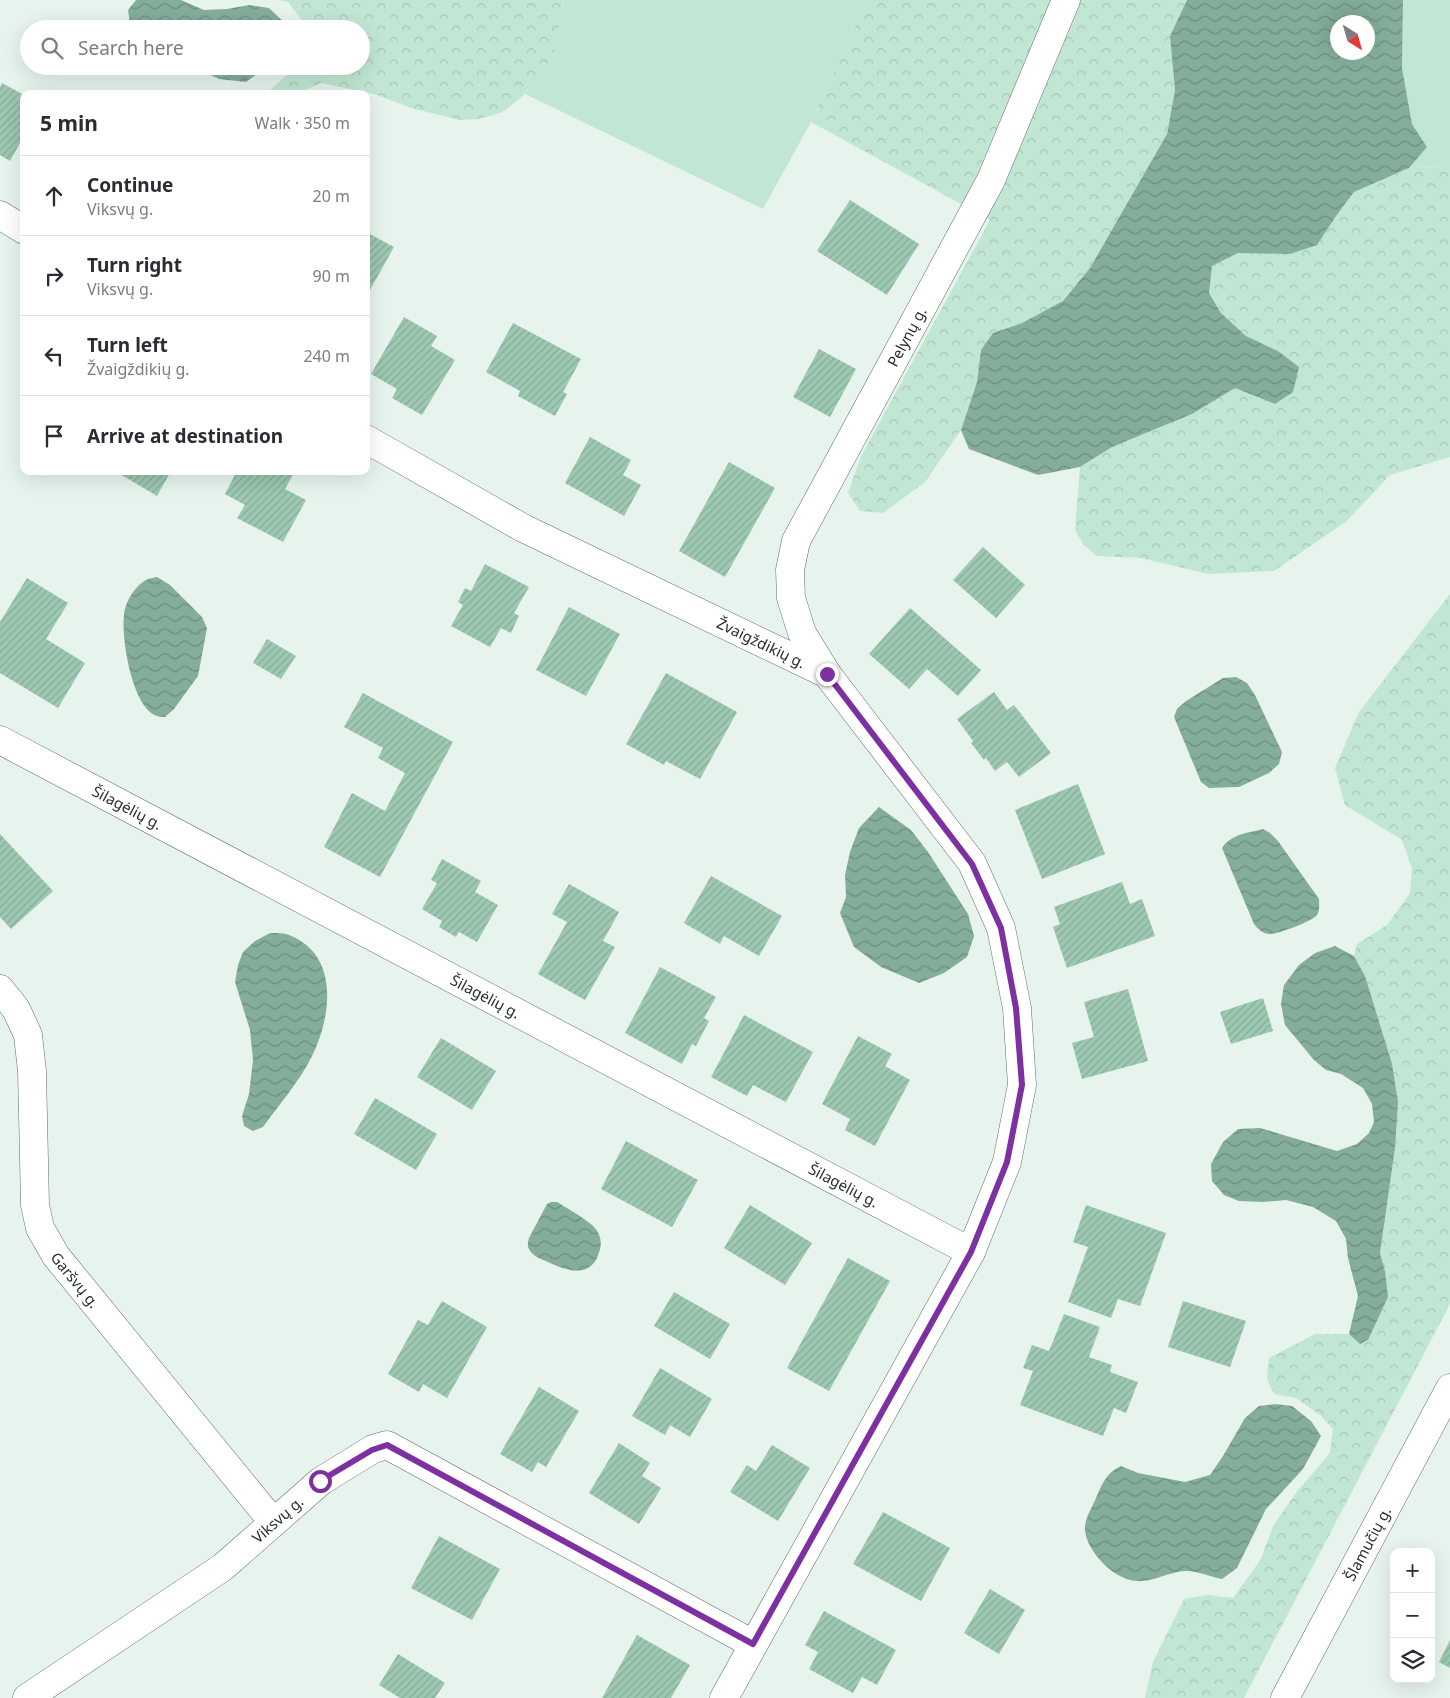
<!DOCTYPE html>
<html lang="en">
<head>
<meta charset="utf-8">
<style>
  body { margin:0; font-family:"Noto Sans",sans-serif; background:#f7f7f7; color:#2b2b33 }
  .controls { position:absolute; right:15px; bottom:15px; display:grid; overflow:hidden; border-radius:10px; box-shadow:0 5px 20px #0002 }
  .controls button { width:45px; height:45px; display:grid; place-items:center; padding:0; border:0; border-bottom:1px solid #e1e1e2; background:#fff; color:#2b2b33; font:25px sans-serif }
  .compass { position:absolute; left:1330px; top:15px; width:45px; height:45px; border-radius:50%; background:#fff; box-shadow:0 5px 20px #0002; rotate:143deg }
  .stop { position:absolute; width:15px; height:15px; margin:-11px; border:4px solid #7d30a1; border-radius:50%; background:#fff }
  .stop.end { background:#7d30a1; border-color:#fff; box-shadow:0 1px 5px #0008 }
  .list { margin:0; padding:0; list-style:none }
  h2 { display:flex; justify-content:space-between; align-items:center; height:65px; margin:0; padding:0 20px; font-size:21px }
  h2 small { font-size:16px; font-weight:400; color:#7c7c81 }
  .list li { display:grid; grid-template-columns:32px 1fr auto; gap:15px; align-items:center; box-sizing:border-box; height:80px; padding:0 20px; border-top:1px solid #e1e1e2 }
  .list b { display:block; font-size:19px; white-space:nowrap }
  .list p { margin:0; font-size:16px; white-space:nowrap; color:#7c7c81 }
  .list em { font-size:16px; font-style:normal; color:#7c7c81 }
  .icon { flex:none; width:28px; height:28px; fill:none; stroke:currentColor; stroke-width:2; stroke-linecap:round; stroke-linejoin:round }
  .map { position:relative; flex:none; width:1450px; height:1698px; overflow:hidden }
  .search { position:absolute; background:#fff; box-shadow:0 5px 20px #0002; left:20px; top:20px; width:350px; height:55px; display:flex; align-items:center; gap:12px; box-sizing:border-box; padding:0 18px; border-radius:28px; color:#7c7c81; font-size:19px }
  .panel { position:absolute; background:#fff; box-shadow:0 5px 20px #0002; left:20px; top:90px; width:350px; height:385px; border-radius:10px }
  .map>svg:first-child { display:block }
  .grass { fill:#c1e7d4 }
  .forest { fill:url(#forest-crowns) }
  .water { fill:url(#water-waves); fill-rule:evenodd }
  .building { fill:url(#building-hatch) }
  .lines { fill:none; stroke-linecap:round; stroke-linejoin:round }
  .minor-casing { stroke:#616d66; stroke-width:29 }
  .minor { stroke:#fff; stroke-width:28 }
  .route { stroke:#7d30a1; stroke-width:6 }
  .labels { text-anchor:middle; dominant-baseline:central; stroke-width:4; stroke-linejoin:round; paint-order:stroke }
  .street-label { font-size:15px; fill:#292e2c; stroke:#fcfefd }
</style>
</head>
<body>
<div class="map">
<svg width="1450" height="1698" viewBox="0 0 1450 1698">
  <defs>
    <pattern id="forest-crowns" width="20" height="18" patternUnits="userSpaceOnUse" patternTransform="scale(1.25)"><rect width="20" height="18" fill="#c1e7d4"/><path d="M2 6a3 3 0 1 1 6 0M12 15a3 3 0 1 1 6 0" fill="none" stroke="#a6c6b6"/></pattern>
    <pattern id="water-waves" width="16" height="10" patternUnits="userSpaceOnUse" patternTransform="scale(1.25)"><rect width="16" height="10" fill="#84ae99"/><path d="M0 5q4-4 8 0t8 0" fill="none" stroke="#6c8e7d"/></pattern>
    <pattern id="building-hatch" width="6" height="6" patternUnits="userSpaceOnUse" patternTransform="scale(1.25)"><rect width="6" height="6" fill="#9dc8b2"/><path d="M-1 1l2-2M0 6l6-6M5 7l2-2" fill="none" stroke="#87ac99"/></pattern>
  </defs>
  <rect width="100%" height="100%" fill="#e7f4ed"/>
  <g class="grass">
    <polygon points="564,0 867,0 811,122 763,209 525,94 553,57"/>
    <polygon points="1403,0 1450,0 1450,167 1409,168 1427,147 1412,124 1402,68"/>
  </g>
  <g class="forest">
    <polygon points="277,0 564,0 553,57 525,94 503,112 479,119 460,120 411,108 374,94 321,83 296,94 269,91 297,66 361,66 361,29 302,29 303,22 288,2"/>
    <polygon points="867,0 1187,0 1170,36 1175,90 1167,134 1090,268 1063,301 1022,323 993,333 981,350 977,382 961,430 925,482 883,513 860,511 848,493 861,456 990,220 811,122"/>
    <polygon points="1450,167 1450,457 1390,475 1347,521 1274,571 1208,574 1141,558 1097,556 1083,544 1075,530 1080,467 1112,447 1192,414 1235,388 1275,404 1278,351 1246,336 1221,313 1209,293 1212,266 1238,253 1290,254 1336,216 1354,192 1409,168"/>
    <polygon points="1450,594 1450,1304 1244,1698 1145,1698 1153,1662 1184,1599 1208,1595 1233,1598 1261,1559 1273,1526 1298,1490 1330,1453 1333,1429 1320,1415 1296,1398 1274,1394 1267,1379 1269,1358 1315,1334 1349,1334 1360,1344 1368,1340 1385,1271 1380,1253 1395,1148 1365,976 1354,956 1357,944 1387,925 1410,893 1412,868 1402,840 1345,805 1335,768 1359,712"/>
  </g>
  <g class="water">
    <polygon points="136,0 181,0 204,10 227,9 249,5 269,8 286,24 287,29 134,29 130,24 128,10"/>
    <path d="M1187 0H1403L1402 68 1412 124 1427 147 1409 168 1354 192 1336 216 1317 245 1290 254 1238 253 1212 266 1209 293 1221 313 1246 336 1278 351 1299 367 1293 392 1275 404 1235 388 1192 414 1112 447 1080 467 1038 475 969 449 961 430 977 382 981 350 993 333 1022 323 1063 301 1090 268 1167 134 1175 90 1170 36ZM1338 22H1368V52H1338Z"/>
    <polygon points="192,66 268,66 246,82 219,79"/>
    <path d="M157 577 170 585 202 617 207 628 198 676 174 709 165 717C162 717 159 717 157 716 132 708 121 637 124 615 125 602 135 586 146 580 149 578 154 578 157 577Z"/>
    <polygon points="1236,677 1247,683 1255,695 1282,752 1279,764 1269,773 1239,787 1209,788 1201,782 1174,717 1177,709 1186,701 1223,678"/>
    <polygon points="879,807 911,830 928,852 968,914 974,936 967,957 944,973 919,983 881,967 854,947 840,913 846,897 845,875 850,852 859,828"/>
    <path d="M1263 829 1270 833 1278 841 1319 899C1319 905 1320 910 1317 915 1313 921 1278 934 1270 934 1263 934 1258 929 1254 924L1222 848C1231 834 1248 833 1263 829Z"/>
    <path d="M270 933C276 933 284 933 289 935 341 955 331 1019 311 1058 299 1082 278 1106 263 1127L253 1131 244 1126 242 1116 249 1094 253 1060 250 1030 235 982 238 965 243 952 255 941Z"/>
    <polygon points="1335,946 1354,956 1365,976 1392,1064 1398,1102 1395,1148 1380,1253 1385,1271 1388,1297 1368,1340 1360,1344 1349,1334 1358,1296 1348,1258 1346,1239 1336,1221 1313,1207 1286,1200 1263,1202 1239,1201 1224,1195 1212,1181 1211,1164 1223,1142 1238,1129 1260,1128 1337,1151 1357,1144 1369,1133 1374,1122 1372,1104 1363,1088 1341,1074 1326,1070 1314,1060 1285,1025 1281,1004 1284,985 1299,965 1315,953"/>
    <path d="M551 1202H557C568 1209 587 1219 595 1228 600 1234 602 1242 600 1249 593 1279 569 1272 548 1262 541 1259 532 1256 529 1249 527 1246 528 1242 529 1238L547 1204Z"/>
    <path d="M1275 1404 1292 1406 1311 1421 1321 1436 1303 1469 1266 1509 1237 1568 1222 1579C1212 1577 1194 1570 1185 1571 1160 1573 1145 1590 1118 1575 1104 1567 1086 1547 1085 1530 1084 1519 1092 1508 1096 1498 1102 1484 1106 1473 1121 1466L1138 1473 1185 1482 1210 1475 1223 1456 1245 1418 1259 1406Z"/>
  </g>
  <g class="building">
    <polygon points="2,83 24,95 24,136 10,161 0,155 0,87"/>
    <polygon points="850,200 919,244 887,295 817,251"/>
    <polygon points="366,232 394,247 366,297"/>
    <polygon points="404,317 437,336 431,346 455,360 422,415 392,398 397,389 371,374"/>
    <polygon points="513,323 581,359 563,392 567,394 555,416 518,396 520,391 486,372"/>
    <polygon points="819,349 856,369 830,417 793,397"/>
    <polygon points="590,437 631,460 623,475 641,485 624,516 565,483"/>
    <polygon points="729,462 775,488 725,577 679,551"/>
    <polygon points="115,471 171,471 157,496"/>
    <polygon points="237,471 295,471 285,489 306,500 283,542 237,518 245,505 225,494"/>
    <polygon points="983,547 1025,585 996,618 953,580"/>
    <polygon points="485,564 529,587 514,613 519,616 511,633 501,628 490,647 451,626 463,605 458,602 465,588 471,591"/>
    <polygon points="27,578 68,603 46,639 85,663 58,708 0,673 0,622"/>
    <polygon points="569,607 620,634 586,696 536,670"/>
    <polygon points="910,608 981,670 958,696 927,669 909,689 869,654"/>
    <polygon points="267,639 296,656 281,679 253,663"/>
    <polygon points="666,673 737,712 700,779 666,761 664,765 626,744"/>
    <polygon points="994,692 1007,710 1014,705 1051,753 1019,777 1007,762 995,771 986,758 984,760 971,743 973,741 957,719"/>
    <polygon points="363,693 453,742 380,877 324,847 352,793 385,811 405,773 378,758 383,748 344,727"/>
    <polygon points="1078,784 1105,854 1042,879 1015,810"/>
    <polygon points="0,834 53,891 11,929 0,917"/>
    <polygon points="442,859 481,881 475,892 498,905 477,942 459,932 456,937 439,927 442,921 422,909 437,883 431,880"/>
    <polygon points="711,876 782,916 759,956 724,936 720,944 684,923"/>
    <polygon points="1122,882 1130,904 1142,899 1155,936 1067,968 1053,927 1060,924 1054,907"/>
    <polygon points="569,884 619,912 603,941 615,947 585,1000 538,974 567,922 552,914"/>
    <polygon points="660,967 716,997 704,1018 709,1021 696,1046 692,1044 682,1064 625,1033"/>
    <polygon points="1128,989 1148,1061 1082,1079 1072,1043 1094,1037 1084,1002"/>
    <polygon points="1263,998 1273,1031 1231,1044 1220,1012"/>
    <polygon points="744,1015 813,1052 786,1102 753,1085 747,1096 711,1077"/>
    <polygon points="858,1036 892,1054 885,1066 910,1080 875,1146 845,1130 850,1119 822,1104"/>
    <polygon points="441,1038 496,1071 472,1110 417,1077"/>
    <polygon points="375,1098 437,1134 416,1170 354,1134"/>
    <polygon points="626,1141 698,1180 672,1227 601,1189"/>
    <polygon points="750,1205 812,1243 785,1285 724,1248"/>
    <polygon points="1086,1205 1166,1233 1140,1306 1118,1299 1111,1318 1068,1302 1088,1247 1073,1242"/>
    <polygon points="848,1258 890,1281 829,1391 787,1368"/>
    <polygon points="674,1292 730,1324 710,1359 654,1326"/>
    <polygon points="442,1301 487,1327 447,1398 423,1384 419,1392 388,1374 418,1320 428,1325"/>
    <polygon points="1183,1301 1246,1321 1230,1367 1168,1347"/>
    <polygon points="1064,1314 1100,1327 1089,1357 1112,1365 1110,1372 1138,1382 1126,1413 1114,1408 1103,1436 1020,1405 1033,1371 1023,1368 1032,1345 1049,1351"/>
    <polygon points="660,1368 712,1399 690,1437 670,1425 665,1435 632,1416"/>
    <polygon points="539,1387 579,1411 546,1467 538,1462 532,1472 500,1454"/>
    <polygon points="619,1443 650,1463 642,1476 661,1488 639,1524 589,1493"/>
    <polygon points="772,1445 810,1468 778,1521 730,1492 747,1465 756,1471"/>
    <polygon points="883,1512 950,1548 921,1601 853,1564"/>
    <polygon points="439,1536 500,1569 472,1620 411,1588"/>
    <polygon points="990,1589 1025,1610 999,1654 964,1633"/>
    <polygon points="824,1611 896,1650 877,1685 862,1677 853,1693 809,1669 818,1652 805,1645"/>
    <polygon points="637,1635 690,1665 671,1698 602,1698"/>
    <polygon points="1450,1640 1450,1668 1439,1662"/>
    <polygon points="398,1654 445,1683 435,1698 400,1698 379,1685"/>
  </g>
  <g class="lines">
    <g class="minor-casing">
      <g id="minor">
        <polyline points="0,215 24,230"/>
        <path id="s1" d="M366 439 523 528 827 674"/>
        <path id="s2" d="M0 740 971 1252"/>
        <path id="s3" d="M0 989 16 1009 28 1035 32 1071 35 1205 40 1228 56 1256 273 1522"/>
        <path id="s4" d="M27 1698 223 1567 321 1481 373 1449 387 1445 753 1644"/>
        <path id="s5" d="M724 1698 971 1252 1007 1162 1022 1085 1017 1008 1001 928 972 863 827 674 802 633 791 598 790 570 796 541 991 180 1066 0"/>
        <path id="s6" d="M1285 1698 1450 1388"/>
      </g>
    </g>
    <use href="#minor" class="minor"/>
  </g>
  <g class="lines">
    <polyline class="route" points="320,1481 372,1450 387,1445 753,1644 971,1252 1007,1162 1022,1085 1016,1008 1001,928 972,864 827,674"/>
  </g>
  <g class="labels">
    <g class="street-label">
      <text stroke="none"><textPath href="#s5" startOffset="1528">Pelynų g.</textPath></text>
      <text stroke="none"><textPath href="#s1" startOffset="445">Žvaigždikių g.</textPath></text>
      <text stroke="none"><textPath href="#s2" startOffset="144">Šilagėlių g.</textPath></text>
      <text stroke="none"><textPath href="#s2" startOffset="549">Šilagėlių g.</textPath></text>
      <text stroke="none"><textPath href="#s2" startOffset="954">Šilagėlių g.</textPath></text>
      <text stroke="none"><textPath href="#s3" startOffset="311">Garšvų g.</textPath></text>
      <text stroke="none"><textPath href="#s4" startOffset="308">Viksvų g.</textPath></text>
      <text stroke="none"><textPath href="#s6" startOffset="175">Šlamučių g.</textPath></text>
    </g>
  </g>
</svg>
<div class="controls">
<button>+</button>
<button>−</button>
<button><svg class="icon" aria-label="layers" viewBox="0 0 24 24"><path d="M12 4l9 5-9 5-9-5zM3 14l9 5 9-5"/></svg></button>
</div>
<svg class="compass" viewBox="-18 -18 36 36"><path d="M0-13l5 13h-10z" fill="#e53935"/><path d="M0 13l5-13h-10z" fill="#7c7c81"/></svg>
<div class="stop" style="left:320px;top:1481px"></div>
<div class="stop end" style="left:827px;top:674px"></div>
<div class="search"><svg class="icon" aria-label="search" viewBox="0 0 24 24"><circle cx="10" cy="10" r="6"/><path d="M15 15l6 6"/></svg>Search here</div>
<section class="panel">
<h2>5 min<small>Walk · 350 m</small></h2>
<ul class="list">
<li><svg class="icon" aria-label="ahead" viewBox="0 0 24 24"><path d="M12 20V5M6 11l6-6 6 6"/></svg><div><b>Continue</b><p>Viksvų g.</p></div><em>20 m</em></li>
<li><svg class="icon" aria-label="right" viewBox="0 0 24 24"><path d="M7 20v-9h11M14 6l5 5-5 5"/></svg><div><b>Turn right</b><p>Viksvų g.</p></div><em>90 m</em></li>
<li><svg class="icon" aria-label="left" viewBox="0 0 24 24"><path d="M17 20v-9H6M10 6l-5 5 5 5"/></svg><div><b>Turn left</b><p>Žvaigždikių g.</p></div><em>240 m</em></li>
<li><svg class="icon" aria-label="arrive" viewBox="0 0 24 24"><path d="M6 21V4h12l-3 4 3 4H6"/></svg><div><b>Arrive at destination</b></div></li>
</ul>
</section>
</div>
</body>
</html>
